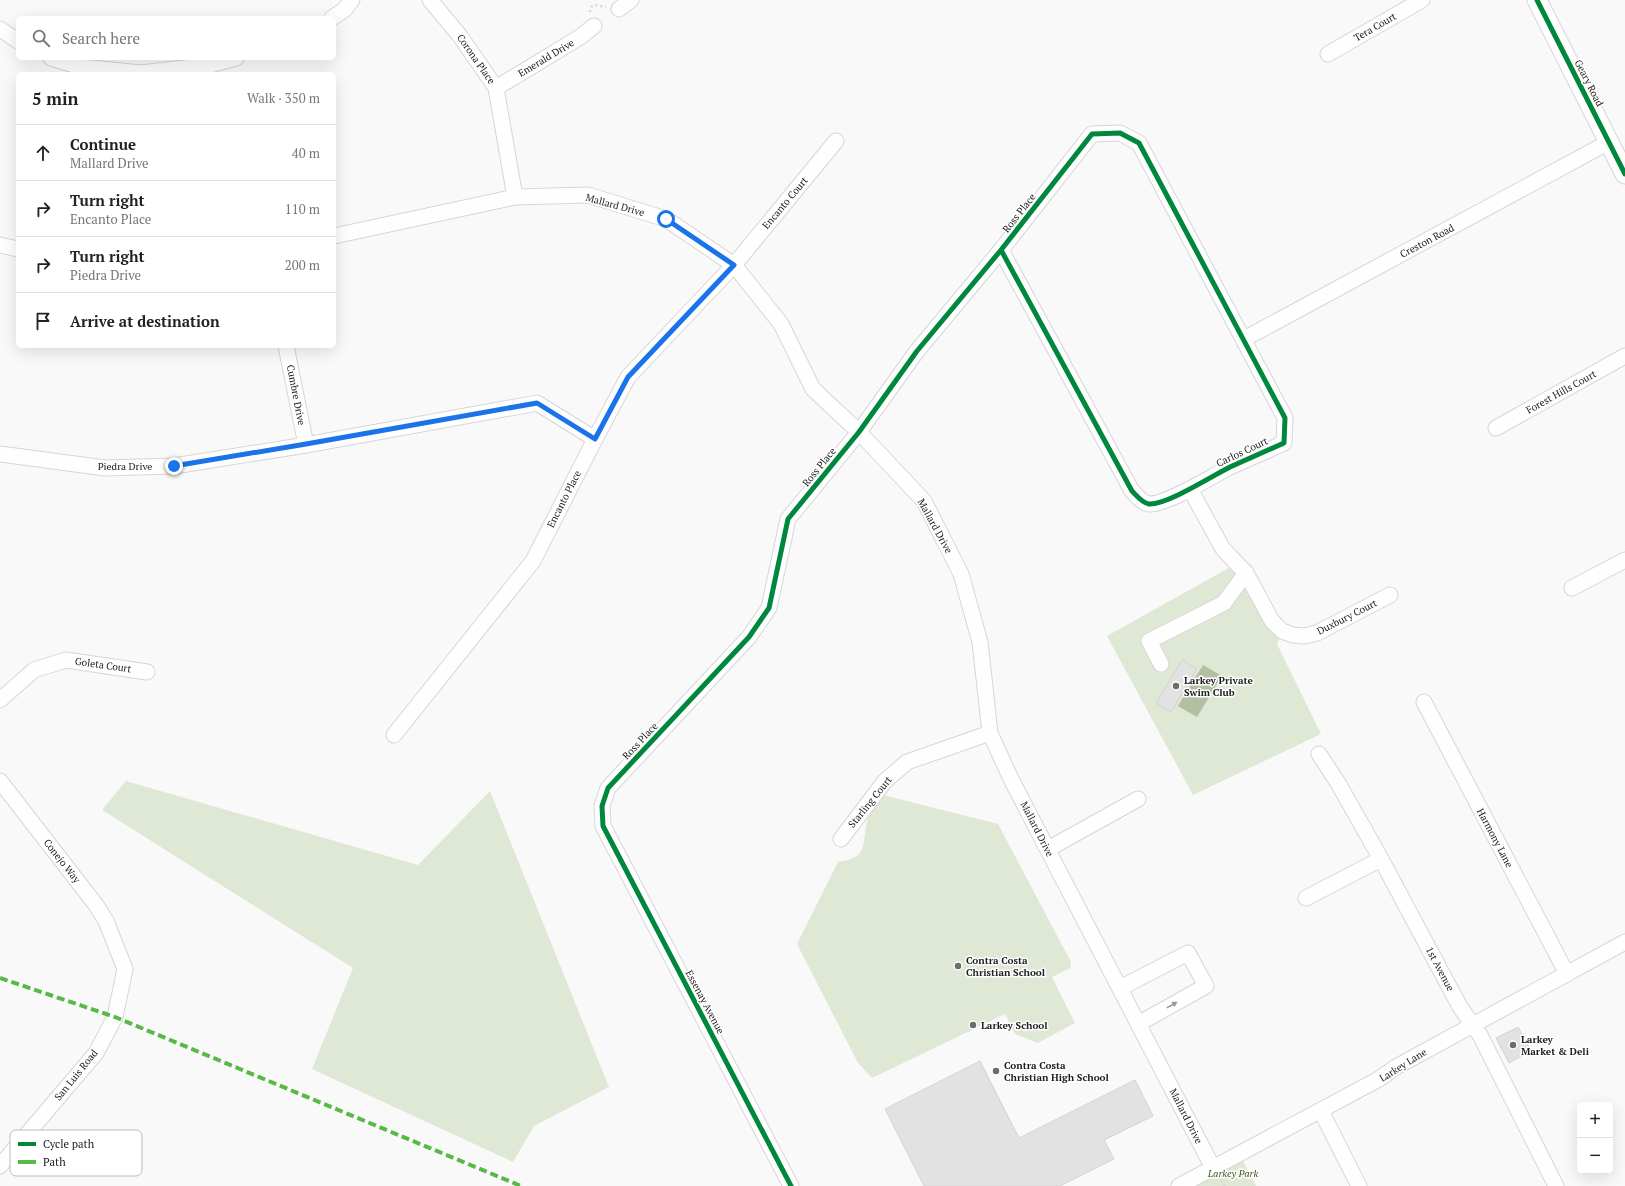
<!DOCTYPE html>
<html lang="en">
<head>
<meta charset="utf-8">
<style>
  body { margin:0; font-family:"PT Serif",serif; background:#f6f6f6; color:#222 }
  .controls { position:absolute; right:12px; bottom:12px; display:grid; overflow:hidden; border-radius:6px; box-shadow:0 4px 16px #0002 }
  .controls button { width:36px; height:36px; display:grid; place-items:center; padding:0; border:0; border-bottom:1px solid #e0e0e0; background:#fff; color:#222; font:20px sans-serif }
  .stop { position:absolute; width:12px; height:12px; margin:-9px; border:3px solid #1a73e8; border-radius:50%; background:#fff }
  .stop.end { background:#1a73e8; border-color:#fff; box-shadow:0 1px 4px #0008 }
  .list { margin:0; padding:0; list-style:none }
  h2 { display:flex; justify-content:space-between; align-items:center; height:52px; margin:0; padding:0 16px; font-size:17px }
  h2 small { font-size:13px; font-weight:400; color:#767676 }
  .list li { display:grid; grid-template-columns:26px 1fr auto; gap:12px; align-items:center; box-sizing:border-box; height:56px; padding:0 16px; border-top:1px solid #e0e0e0 }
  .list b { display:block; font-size:15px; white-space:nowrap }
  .list p { margin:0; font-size:13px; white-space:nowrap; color:#767676 }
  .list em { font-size:13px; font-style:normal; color:#767676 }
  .icon { flex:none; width:22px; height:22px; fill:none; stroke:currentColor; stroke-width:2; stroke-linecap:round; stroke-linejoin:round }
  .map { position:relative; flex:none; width:1625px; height:1186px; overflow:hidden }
  .search { position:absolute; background:#fff; box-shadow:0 4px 16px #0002; left:16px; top:16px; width:320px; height:44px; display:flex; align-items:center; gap:10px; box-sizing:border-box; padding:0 14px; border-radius:6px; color:#767676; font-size:15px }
  .panel { position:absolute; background:#fff; box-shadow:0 4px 16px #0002; left:16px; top:72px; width:320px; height:276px; border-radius:6px }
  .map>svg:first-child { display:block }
  .green { fill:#dfe7d5 }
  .water { fill:#b3bfa2 }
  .building { fill:#e3e2e3; stroke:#d4d3d4 }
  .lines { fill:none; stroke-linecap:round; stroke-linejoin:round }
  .minor-casing { stroke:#d7d6d7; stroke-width:17 }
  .major-casing { stroke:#d7d6d7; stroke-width:21 }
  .path { stroke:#dad9da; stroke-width:2.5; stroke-dasharray:2 3; stroke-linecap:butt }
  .minor { stroke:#fefefe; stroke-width:15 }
  .major { stroke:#fefefe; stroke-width:19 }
  .quiet { stroke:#58b947; stroke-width:4; stroke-dasharray:8 4; stroke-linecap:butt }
  .cycleway-casing { stroke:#fff; stroke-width:8 }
  .cycleway { stroke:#00873e; stroke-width:5 }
  .oneway { fill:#9b9a9b }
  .route { stroke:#1a73e8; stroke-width:5 }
  .poi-dot { fill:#6d6c6d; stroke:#fff; stroke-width:1.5 }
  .labels { text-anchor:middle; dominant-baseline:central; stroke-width:3; stroke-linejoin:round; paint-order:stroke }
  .street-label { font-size:10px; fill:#212021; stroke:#fff }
  .poi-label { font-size:10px; font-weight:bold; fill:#212021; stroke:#fff; text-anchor:start }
  .park-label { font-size:10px; font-style:italic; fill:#42581b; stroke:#fff }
  .key { fill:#fff; stroke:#bcbcbc; stroke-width:1 }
  .key-label { font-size:11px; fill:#212021 }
</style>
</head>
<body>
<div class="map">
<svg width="1625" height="1186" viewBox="0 0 1625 1186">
  <rect width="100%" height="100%" fill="#faf9fa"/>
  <g class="green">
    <polygon points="1236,564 1282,631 1277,644 1321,734 1193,795 1107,636"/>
    <polygon points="126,781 418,865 490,791 609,1087 534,1126 513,1162 312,1069 353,968 102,810"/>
    <path d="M883 795 998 824 1071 962 1070 968 1052 977 1075 1023 1038 1043 1015 1034 1005 1014 872 1078 858 1063 797 944 838 862C872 857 860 843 868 819 871 811 878 802 883 795Z"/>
    <polygon points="1239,1154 1256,1186 1180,1186"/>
  </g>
  <polygon class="water" points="1203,665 1222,676 1197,717 1178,706"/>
  <g class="building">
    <polygon points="1182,660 1197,669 1171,712 1156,703"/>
    <polygon points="1518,1027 1531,1051 1509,1063 1496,1038"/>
    <polygon points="980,1061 1019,1138 1135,1080 1153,1116 1104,1140 1114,1159 1060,1186 924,1186 885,1109"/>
  </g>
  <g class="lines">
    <g class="minor-casing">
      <g id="minor">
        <polyline points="430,0 460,36 496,88 515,197"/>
        <polyline points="619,9 631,0"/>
        <polyline points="332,18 344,10 352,0"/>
        <polyline points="0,29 18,41"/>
        <polyline points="1328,54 1422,0"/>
        <polyline points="51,58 81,67 141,73 210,65 236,58"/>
        <polyline points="496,88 580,37 594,26"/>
        <polyline points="334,236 515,197 588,195 666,219 734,265 781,324 813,389 859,432 924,501 961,574 980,642 990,733 1011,779 1213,1168"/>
        <polyline points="0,245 18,249"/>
        <polyline points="1244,339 1609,142"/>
        <polyline points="286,346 306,445"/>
        <polyline points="1496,428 1625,356"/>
        <polyline points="0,454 105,468 174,466 306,445 537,403 595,439"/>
        <polyline points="1190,489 1223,549 1246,573 1272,621 1282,631 1293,635 1304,636 1317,633 1390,595"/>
        <polyline points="1572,588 1625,560"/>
        <polyline points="1161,664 1149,641 1224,603 1246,573"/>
        <polyline points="0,700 34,670 66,660 147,672"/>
        <polyline points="1424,702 1567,974"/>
        <polyline points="394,735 533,561 595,439 628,377 734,265 836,141"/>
        <polyline points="1319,754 1338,783 1381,859 1460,1007 1480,1035 1556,1186"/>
        <polyline points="0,781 96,905 106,921 125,969 115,1017 96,1053 0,1166"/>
        <polyline points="841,839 885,781 907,762 990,733"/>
        <polyline points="1048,849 1138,799"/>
        <polyline points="1306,898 1381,859"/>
        <polyline points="1120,988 1188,953 1206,986 1138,1024"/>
        <polyline points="1321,1111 1359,1186"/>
        <path d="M791 1186 603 826 602 806 608 788 749 637 769 608 788 519 859 432 917 351 1001 250 1092 134 1120 133 1139 143 1285 418 1284 443C1266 451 1248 459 1230 467 1212 476 1167 505 1149 504 1142 503 1137 496 1132 491L1001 250"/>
        <polyline points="1179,1186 1379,1079 1396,1067 1625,942"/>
      </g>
    </g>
    <g class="major-casing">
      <polyline id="major" points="1537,0 1625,174"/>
    </g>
    <g class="path">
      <polyline points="590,12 591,7 595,5 606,7"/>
      <polyline points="1221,1180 1225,1186"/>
    </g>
    <use href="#minor" class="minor"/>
    <use href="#major" class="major"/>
    <polyline class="quiet" points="0,978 115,1017 521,1186"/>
    <g class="cycleway-casing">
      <g id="cycleway">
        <polyline points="1537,0 1625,174"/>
        <path d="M791 1186 603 826 602 806 608 788 749 637 769 608 788 519 859 432 917 351 1001 250 1092 134 1120 133 1139 143 1285 418 1284 443C1266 451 1248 459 1230 467 1212 476 1167 505 1149 504 1142 503 1137 496 1132 491L1001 250"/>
      </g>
    </g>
    <use href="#cycleway" class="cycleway"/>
  </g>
  <defs><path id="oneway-solid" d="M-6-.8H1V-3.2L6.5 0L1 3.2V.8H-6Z"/></defs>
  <use class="oneway" href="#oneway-solid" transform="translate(1172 1005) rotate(-29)"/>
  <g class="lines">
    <polyline class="route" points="174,466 306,444 537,403 595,439 628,377 734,265 666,219"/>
  </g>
  <g class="poi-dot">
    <circle cx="1176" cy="686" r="4"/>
    <circle cx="958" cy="966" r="4"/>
    <circle cx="973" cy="1025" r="4"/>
    <circle cx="1513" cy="1045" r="4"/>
    <circle cx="996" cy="1071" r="4"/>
  </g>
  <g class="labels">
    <g class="street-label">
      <text transform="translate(1375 27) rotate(-30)">Tera Court</text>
      <text transform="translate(546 58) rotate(-31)">Emerald Drive</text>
      <text transform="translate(476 59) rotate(55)">Corona Place</text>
      <text transform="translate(1589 83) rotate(63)">Geary Road</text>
      <text transform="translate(785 203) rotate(-50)">Encanto Court</text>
      <text transform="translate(615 205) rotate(15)">Mallard Drive</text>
      <text transform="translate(1019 213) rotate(-52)">Ross Place</text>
      <text transform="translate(1427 241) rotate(-28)">Creston Road</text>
      <text transform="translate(1561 392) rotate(-29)">Forest Hills Court</text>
      <text transform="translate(296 395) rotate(79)">Cumbre Drive</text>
      <text transform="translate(1242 452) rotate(-25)">Carlos Court</text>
      <text x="125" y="466">Piedra Drive</text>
      <text transform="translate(819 467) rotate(-51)">Ross Place</text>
      <text transform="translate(564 499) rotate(-63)">Encanto Place</text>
      <text transform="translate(935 526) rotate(61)">Mallard Drive</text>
      <text transform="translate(1347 617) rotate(-27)">Duxbury Court</text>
      <text transform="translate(103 665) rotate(8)">Goleta Court</text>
      <text transform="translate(640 741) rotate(-47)">Ross Place</text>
      <text transform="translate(870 802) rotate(-51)">Starling Court</text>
      <text transform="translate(1037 829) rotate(63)">Mallard Drive</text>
      <text transform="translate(1495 838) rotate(62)">Harmony Lane</text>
      <text transform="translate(62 861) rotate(52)">Conejo Way</text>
      <text transform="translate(1440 969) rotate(62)">1st Avenue</text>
      <text transform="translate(705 1002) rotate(62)">Essenay Avenue</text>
      <text transform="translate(1403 1065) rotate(-32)">Larkey Lane</text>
      <text transform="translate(76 1075) rotate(-51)">San Luis Road</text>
      <text transform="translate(1186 1116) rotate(63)">Mallard Drive</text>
    </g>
    <g class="poi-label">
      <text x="1184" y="680">Larkey Private<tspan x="1184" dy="12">Swim Club</tspan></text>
      <text x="966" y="960">Contra Costa<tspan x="966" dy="12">Christian School</tspan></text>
      <text x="981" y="1025">Larkey School</text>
      <text x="1521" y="1039">Larkey<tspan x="1521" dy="12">Market &amp; Deli</tspan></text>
      <text x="1004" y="1065">Contra Costa<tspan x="1004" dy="12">Christian High School</tspan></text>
    </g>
    <g class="park-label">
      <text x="1233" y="1173">Larkey Park</text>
    </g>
  </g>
  <rect x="10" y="1130" width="132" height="46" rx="6" class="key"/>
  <rect x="18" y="1142" width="18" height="4" fill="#00873e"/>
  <rect x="18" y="1160" width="18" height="4" fill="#58b947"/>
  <g class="key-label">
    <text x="43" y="1148">Cycle path</text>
    <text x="43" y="1166">Path</text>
  </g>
</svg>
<div class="controls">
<button>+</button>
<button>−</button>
</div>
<div class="stop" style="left:666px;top:219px"></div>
<div class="stop end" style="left:174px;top:466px"></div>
<div class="search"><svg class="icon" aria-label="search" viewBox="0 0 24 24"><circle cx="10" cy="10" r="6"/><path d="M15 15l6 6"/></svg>Search here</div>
<section class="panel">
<h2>5 min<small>Walk · 350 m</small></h2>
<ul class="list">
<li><svg class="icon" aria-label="ahead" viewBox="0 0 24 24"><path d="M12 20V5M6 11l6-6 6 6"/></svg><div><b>Continue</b><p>Mallard Drive</p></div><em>40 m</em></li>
<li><svg class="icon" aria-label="right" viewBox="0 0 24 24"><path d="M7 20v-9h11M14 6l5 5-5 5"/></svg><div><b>Turn right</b><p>Encanto Place</p></div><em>110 m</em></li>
<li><svg class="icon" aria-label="right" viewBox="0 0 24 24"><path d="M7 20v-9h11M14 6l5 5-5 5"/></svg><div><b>Turn right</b><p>Piedra Drive</p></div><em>200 m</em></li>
<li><svg class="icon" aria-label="arrive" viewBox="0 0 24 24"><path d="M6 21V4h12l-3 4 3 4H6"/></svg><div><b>Arrive at destination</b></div></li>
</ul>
</section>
</div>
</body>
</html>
